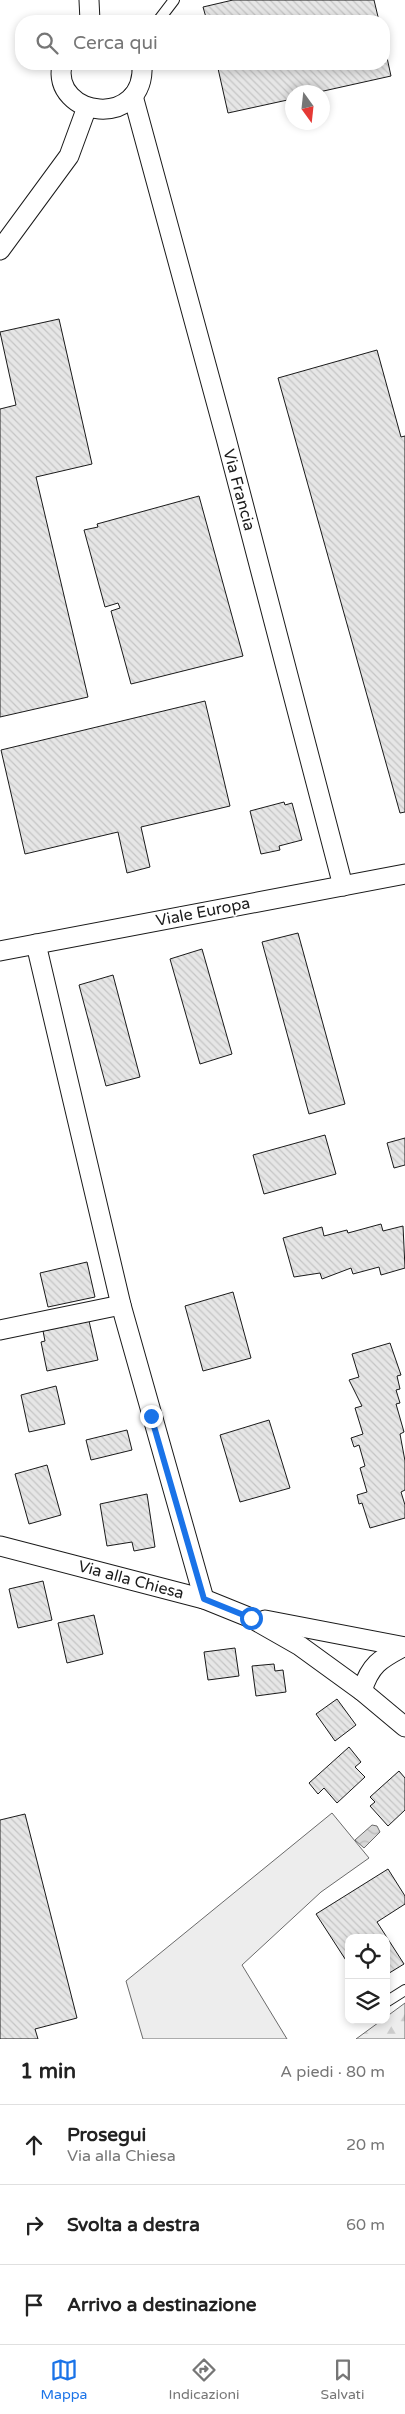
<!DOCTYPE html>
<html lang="it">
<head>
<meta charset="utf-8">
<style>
  body { margin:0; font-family:"Varela Round",sans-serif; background:#f6f6f6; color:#222 }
  .controls { position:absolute; right:15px; bottom:15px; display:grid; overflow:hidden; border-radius:10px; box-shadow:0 2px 8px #0003 }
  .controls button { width:45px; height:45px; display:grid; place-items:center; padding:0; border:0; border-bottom:1px solid #e0e0e0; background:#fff; color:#222; font:25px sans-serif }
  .compass { position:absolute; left:285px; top:85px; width:45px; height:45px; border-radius:50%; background:#fff; box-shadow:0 2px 8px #0003; rotate:165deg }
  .stop { position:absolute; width:15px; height:15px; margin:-11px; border:4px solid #1a73e8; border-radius:50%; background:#fff }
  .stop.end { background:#1a73e8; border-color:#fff; box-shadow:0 1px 5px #0008 }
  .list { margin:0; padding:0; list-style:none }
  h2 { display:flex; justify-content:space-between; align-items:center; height:65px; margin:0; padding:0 20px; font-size:21px }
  h2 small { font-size:16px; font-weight:400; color:#767676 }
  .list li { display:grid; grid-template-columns:32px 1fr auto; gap:15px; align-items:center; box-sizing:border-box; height:80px; padding:0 20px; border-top:1px solid #e0e0e0 }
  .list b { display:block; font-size:19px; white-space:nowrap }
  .list p { margin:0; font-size:16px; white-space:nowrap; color:#767676 }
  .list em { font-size:16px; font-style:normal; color:#767676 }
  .icon { flex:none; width:28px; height:28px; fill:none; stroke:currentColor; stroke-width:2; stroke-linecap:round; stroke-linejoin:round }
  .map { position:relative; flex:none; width:405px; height:2039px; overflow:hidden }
  .search { position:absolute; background:#fff; box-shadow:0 2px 8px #0003; left:15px; right:15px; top:15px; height:55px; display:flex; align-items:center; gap:12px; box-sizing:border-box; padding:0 18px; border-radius:20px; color:#767676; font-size:19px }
  .sheet { height:305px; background:#fff }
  nav { display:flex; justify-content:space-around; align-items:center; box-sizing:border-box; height:70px; border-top:1px solid #e0e0e0; background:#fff; font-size:14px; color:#767676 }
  nav a { display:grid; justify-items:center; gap:2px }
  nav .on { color:#1a73e8 }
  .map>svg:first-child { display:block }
  .green { fill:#ededed; stroke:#6a6a6a }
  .forest { fill:url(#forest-firs); stroke:#6a6a6a }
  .water { fill:url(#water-waves); stroke:#6a6a6a }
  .building { fill:url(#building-back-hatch); stroke:#1a1a1a }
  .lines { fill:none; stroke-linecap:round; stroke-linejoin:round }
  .service-casing { stroke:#1a1a1a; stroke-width:12 }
  .minor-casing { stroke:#1a1a1a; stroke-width:21 }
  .service { stroke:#fff; stroke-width:10 }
  .minor { stroke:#fff; stroke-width:19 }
  .route { stroke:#1a73e8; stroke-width:6 }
  .labels { text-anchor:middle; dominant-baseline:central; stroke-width:4; stroke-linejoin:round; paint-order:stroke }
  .street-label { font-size:16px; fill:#1a1a1a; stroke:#fff }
</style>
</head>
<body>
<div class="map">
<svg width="405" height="2039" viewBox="0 0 405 2039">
  <defs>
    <pattern id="forest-firs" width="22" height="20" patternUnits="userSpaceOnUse" patternTransform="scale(1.25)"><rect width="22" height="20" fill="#ededed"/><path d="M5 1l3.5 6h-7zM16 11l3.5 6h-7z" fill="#cbcbcb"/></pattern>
    <pattern id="water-waves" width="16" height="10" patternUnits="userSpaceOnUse" patternTransform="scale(1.25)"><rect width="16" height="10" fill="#d7d7d7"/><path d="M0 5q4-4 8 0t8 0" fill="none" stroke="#b8b8b8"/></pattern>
    <pattern id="building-back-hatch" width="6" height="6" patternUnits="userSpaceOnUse" patternTransform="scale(1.25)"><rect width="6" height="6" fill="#e6e6e6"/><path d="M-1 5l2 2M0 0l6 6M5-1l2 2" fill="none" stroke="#c5c5c5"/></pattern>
  </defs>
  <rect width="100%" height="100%" fill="#fff"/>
  <polygon class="green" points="332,1813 369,1858 321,1892 242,1965 287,2039 143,2039 126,1981"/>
  <polygon class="forest" points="405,2003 405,2039 356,2039 382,2020 386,2020 386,2017"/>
  <polygon class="water" points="372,1825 377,1826 380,1832 364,1848 355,1840"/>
  <g class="building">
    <polygon points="233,0 374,0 379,21 207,21 203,7"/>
    <polygon points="384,44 391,76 319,92 292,92 292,99 228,113 217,64 384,64"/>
    <polygon points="59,319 92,464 36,477 88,697 0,717 0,409 16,405 0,332"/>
    <polygon points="377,350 401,437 405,436 405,812 400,813 278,378"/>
    <polygon points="199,496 243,656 131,684 111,611 120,608 118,603 105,607 84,530 98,527 97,524"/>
    <polygon points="205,701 230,806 141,827 150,867 127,873 118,832 25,854 1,750"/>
    <polygon points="284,802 285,805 292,803 302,840 279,846 280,850 261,854 250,811"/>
    <polygon points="298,933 345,1104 309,1114 262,942"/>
    <polygon points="202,949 232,1054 200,1064 170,959"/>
    <polygon points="113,975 140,1077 106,1086 79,985"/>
    <polygon points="325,1135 336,1174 264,1194 253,1155"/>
    <polygon points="405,1138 405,1165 394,1168 387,1143"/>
    <polygon points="381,1224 383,1231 403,1226 405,1268 381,1275 379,1267 353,1274 351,1268 322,1279 320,1273 294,1277 283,1238 322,1227 324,1236 347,1230 348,1233"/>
    <polygon points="87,1262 95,1297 48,1307 40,1273"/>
    <polygon points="233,1292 251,1358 203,1371 185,1306"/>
    <polygon points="89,1321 98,1360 47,1371 41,1342 45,1341 43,1331"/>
    <polygon points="390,1343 401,1375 397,1376 400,1389 396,1390 400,1403 396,1404 404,1432 400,1434 405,1461 405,1490 401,1492 405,1505 405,1518 370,1528 362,1503 359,1504 357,1495 367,1492 360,1468 365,1466 359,1445 354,1447 351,1438 363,1434 355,1408 362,1406 349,1380 359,1377 352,1354"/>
    <polygon points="56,1386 65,1424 29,1432 21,1395"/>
    <polygon points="269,1420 290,1488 240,1502 220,1435"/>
    <polygon points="127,1430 132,1450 91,1460 86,1440"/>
    <polygon points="47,1465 61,1515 29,1524 15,1474"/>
    <polygon points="147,1494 155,1547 134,1551 132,1542 107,1546 100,1504"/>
    <polygon points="43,1581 52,1620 18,1628 9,1589"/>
    <polygon points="94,1615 103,1654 67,1663 58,1623"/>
    <polygon points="235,1648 239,1676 208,1680 204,1652"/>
    <polygon points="274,1664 275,1671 283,1670 286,1692 256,1696 252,1666"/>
    <polygon points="337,1699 356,1725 335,1741 316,1714"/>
    <polygon points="349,1747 361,1762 355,1767 365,1777 337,1803 324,1788 318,1794 309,1783"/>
    <polygon points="399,1771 405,1778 405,1810 388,1826 370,1806 375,1802 370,1797"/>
    <polygon points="25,1814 77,2018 35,2029 38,2039 0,2039 0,1820"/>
    <polygon points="388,1869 405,1896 405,1904 377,1922 404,1964 386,1975 386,1938 349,1938 349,1965 316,1914"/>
  </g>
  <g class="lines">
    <g class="service-casing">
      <g id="service">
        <polyline points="158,21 174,0"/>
        <polyline points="386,2002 405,1990"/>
      </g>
    </g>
    <g class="minor-casing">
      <g id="minor">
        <polyline points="89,0 90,21"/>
        <path d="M62 64C51 118 146 130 142 64"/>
        <polyline points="133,96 226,438 343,886"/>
        <polyline points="0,250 69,156 87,107"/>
        <polyline points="36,944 121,1305 204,1599"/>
        <polyline points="0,951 405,874"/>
        <polyline points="0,1330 121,1305"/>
        <polyline points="0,1546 204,1599 251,1618 300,1646 362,1691 405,1727"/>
        <polyline points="265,1620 405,1647"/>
        <path d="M362 1691C370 1665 380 1659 403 1647"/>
      </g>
    </g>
    <use href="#service" class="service"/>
    <use href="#minor" class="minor"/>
  </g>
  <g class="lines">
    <polyline class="route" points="151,1416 204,1599 251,1618"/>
  </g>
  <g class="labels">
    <g class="street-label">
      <text transform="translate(239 490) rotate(75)">Via Francia</text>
      <text transform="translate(203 912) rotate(-11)">Viale Europa</text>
      <text transform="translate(131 1580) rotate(15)">Via alla Chiesa</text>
    </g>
  </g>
</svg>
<div class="controls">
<button><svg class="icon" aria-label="locate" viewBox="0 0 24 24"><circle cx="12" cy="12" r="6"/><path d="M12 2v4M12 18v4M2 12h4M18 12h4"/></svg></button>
<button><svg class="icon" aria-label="layers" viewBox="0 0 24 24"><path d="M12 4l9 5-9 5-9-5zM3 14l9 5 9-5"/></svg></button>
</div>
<svg class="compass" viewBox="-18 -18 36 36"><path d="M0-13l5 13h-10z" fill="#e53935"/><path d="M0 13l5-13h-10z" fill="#767676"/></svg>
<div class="stop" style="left:251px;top:1618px"></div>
<div class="stop end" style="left:151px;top:1416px"></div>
<div class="search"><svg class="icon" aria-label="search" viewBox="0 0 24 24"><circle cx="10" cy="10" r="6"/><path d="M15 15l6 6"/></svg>Cerca qui</div>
</div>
<section class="sheet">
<h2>1 min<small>A piedi · 80 m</small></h2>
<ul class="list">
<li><svg class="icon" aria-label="ahead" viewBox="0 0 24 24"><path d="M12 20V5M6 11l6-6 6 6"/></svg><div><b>Prosegui</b><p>Via alla Chiesa</p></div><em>20 m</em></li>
<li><svg class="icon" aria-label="right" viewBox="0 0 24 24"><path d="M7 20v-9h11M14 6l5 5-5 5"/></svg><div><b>Svolta a destra</b></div><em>60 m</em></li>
<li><svg class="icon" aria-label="arrive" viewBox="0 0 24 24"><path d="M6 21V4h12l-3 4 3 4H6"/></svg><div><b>Arrivo a destinazione</b></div></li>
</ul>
</section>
<nav>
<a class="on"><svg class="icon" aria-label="map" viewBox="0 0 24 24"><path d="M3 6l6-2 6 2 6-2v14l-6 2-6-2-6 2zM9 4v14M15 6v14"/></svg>Mappa</a>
<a><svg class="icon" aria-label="directions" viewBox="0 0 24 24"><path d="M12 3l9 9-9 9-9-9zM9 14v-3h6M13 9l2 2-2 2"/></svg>Indicazioni</a>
<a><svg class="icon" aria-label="saved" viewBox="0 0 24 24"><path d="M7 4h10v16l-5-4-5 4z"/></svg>Salvati</a>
</nav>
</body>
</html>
